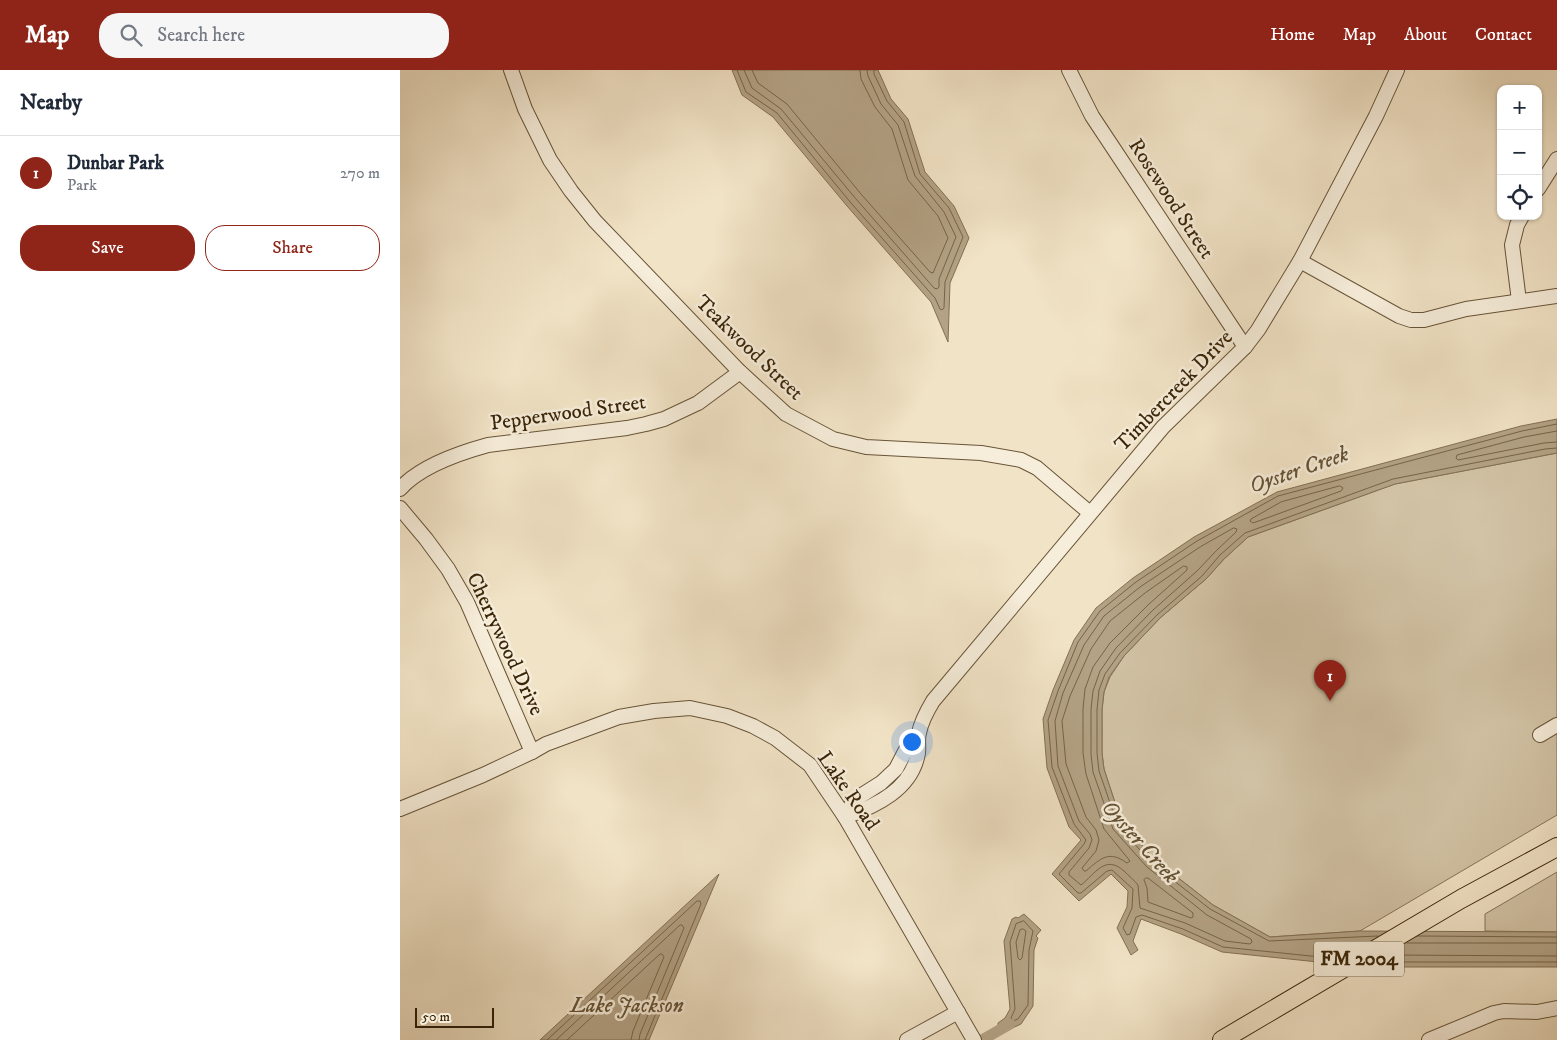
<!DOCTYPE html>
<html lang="en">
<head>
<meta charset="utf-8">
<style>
  body { margin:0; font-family:"IM FELL DW Pica",serif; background:#f6f6f7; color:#1f2937 }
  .controls { position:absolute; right:15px; top:15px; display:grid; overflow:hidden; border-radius:10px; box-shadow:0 1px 4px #0004 }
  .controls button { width:45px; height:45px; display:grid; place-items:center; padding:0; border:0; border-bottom:1px solid #e0e1e3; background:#fff; color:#1f2937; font:25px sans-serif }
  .scale { position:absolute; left:15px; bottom:12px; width:79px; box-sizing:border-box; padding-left:5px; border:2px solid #3a2508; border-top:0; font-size:14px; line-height:18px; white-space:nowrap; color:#3a2508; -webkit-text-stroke:4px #f6edda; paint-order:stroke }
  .you { position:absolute; left:511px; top:671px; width:18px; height:18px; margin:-12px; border:4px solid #fff; border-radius:50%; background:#1a73e8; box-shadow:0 0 0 8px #1a73e833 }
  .badge { display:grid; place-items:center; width:32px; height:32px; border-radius:50%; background:#8f2418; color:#fff; font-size:16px; font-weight:700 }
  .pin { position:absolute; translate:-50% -41px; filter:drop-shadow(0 1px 2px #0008) }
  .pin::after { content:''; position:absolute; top:26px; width:18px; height:15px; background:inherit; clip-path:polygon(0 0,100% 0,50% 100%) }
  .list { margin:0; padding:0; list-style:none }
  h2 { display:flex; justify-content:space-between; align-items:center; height:65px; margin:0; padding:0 20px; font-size:21px }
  h2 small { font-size:16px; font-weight:400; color:#747a83 }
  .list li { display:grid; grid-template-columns:32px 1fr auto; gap:15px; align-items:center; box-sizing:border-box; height:75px; padding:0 20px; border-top:1px solid #e0e1e3 }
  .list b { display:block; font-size:19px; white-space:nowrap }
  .list p { margin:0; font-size:16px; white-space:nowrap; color:#747a83 }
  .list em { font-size:16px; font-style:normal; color:#747a83 }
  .actions { display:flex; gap:10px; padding:15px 20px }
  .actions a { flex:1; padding:11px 0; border:1px solid #8f2418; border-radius:20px; text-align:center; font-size:18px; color:#8f2418 }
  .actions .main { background:#8f2418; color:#fff }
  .icon { flex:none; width:28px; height:28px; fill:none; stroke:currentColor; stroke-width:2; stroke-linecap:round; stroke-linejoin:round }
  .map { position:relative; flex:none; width:1157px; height:970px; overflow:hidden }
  header { display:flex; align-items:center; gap:30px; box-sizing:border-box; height:70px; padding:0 25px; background:#8f2418; color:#fff }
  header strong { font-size:24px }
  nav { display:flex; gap:28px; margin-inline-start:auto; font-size:18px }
  .search { width:350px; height:45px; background:#f6f6f7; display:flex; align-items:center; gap:12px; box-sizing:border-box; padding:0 18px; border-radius:20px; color:#747a83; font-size:19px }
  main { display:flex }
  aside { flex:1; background:#fff }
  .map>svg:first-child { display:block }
  .green { fill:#d2c3a6; stroke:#867457 }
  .water { fill:#b3a285; stroke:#837053 }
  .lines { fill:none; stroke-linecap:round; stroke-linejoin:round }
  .shore { stroke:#766446; stroke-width:1 }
  .canal { stroke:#b3a285; stroke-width:11 }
  .minor-casing { stroke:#685438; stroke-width:16 }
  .major-casing { stroke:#3a2508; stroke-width:20 }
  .minor { stroke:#f6edda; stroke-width:14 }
  .major { stroke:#f1e3c6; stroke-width:18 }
  .labels { text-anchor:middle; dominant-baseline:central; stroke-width:5; stroke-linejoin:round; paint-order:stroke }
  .shield { fill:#f6edda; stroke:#726147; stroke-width:1 }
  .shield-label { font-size:20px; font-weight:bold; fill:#3a2508 }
  .street-label { font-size:21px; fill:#3a2508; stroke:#f6edda }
  .water-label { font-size:22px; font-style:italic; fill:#645134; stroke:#f6edda }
</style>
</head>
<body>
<header>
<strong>Map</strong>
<div class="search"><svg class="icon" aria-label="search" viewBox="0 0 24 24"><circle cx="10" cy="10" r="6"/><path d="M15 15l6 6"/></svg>Search here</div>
<nav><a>Home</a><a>Map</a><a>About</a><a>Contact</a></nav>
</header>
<main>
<aside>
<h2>Nearby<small></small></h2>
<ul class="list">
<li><span class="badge">1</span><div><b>Dunbar Park</b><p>Park</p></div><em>270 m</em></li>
</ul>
<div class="actions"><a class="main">Save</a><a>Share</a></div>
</aside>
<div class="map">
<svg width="1157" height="970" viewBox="0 0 1157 970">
  <rect width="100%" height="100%" fill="#f1e3c6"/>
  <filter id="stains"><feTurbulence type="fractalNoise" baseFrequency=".004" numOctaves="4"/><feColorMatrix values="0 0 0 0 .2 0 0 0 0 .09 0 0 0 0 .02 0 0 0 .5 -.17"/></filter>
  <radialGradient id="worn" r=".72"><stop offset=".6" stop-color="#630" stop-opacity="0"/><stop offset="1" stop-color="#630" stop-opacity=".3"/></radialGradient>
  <g class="green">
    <polygon points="1157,383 1157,745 960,861 870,867 813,835 754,789 721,751 704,699 702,683 702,640 704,622 710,607 724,586 760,548 806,509 824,489 848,467 995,414"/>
    <polygon points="1157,802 1157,862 1085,861 1085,844"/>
  </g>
  <g class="water">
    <polygon points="332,0 478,0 491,29 508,49 525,102 554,136 569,168 550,213 548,272 531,232 447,136 373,47 342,25"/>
    <polygon points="1157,349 1157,383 995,414 848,467 824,489 806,509 760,548 724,586 709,607 704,622 702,640 702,683 704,699 721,751 754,789 813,835 870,867 960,861 1157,862 1157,897 966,897 822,882 781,864 741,849 733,871 738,880 731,885 717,858 727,837 728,821 711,804 679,831 652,804 681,770 669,757 647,698 643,649 653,620 674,570 696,538 733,508 794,467 877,422 1121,356"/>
    <polygon points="319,804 249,970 140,970"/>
    <polygon points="624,844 641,860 636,866 638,868 634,880 633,936 621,954 604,962 598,961 598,953 605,948 610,939 604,871 612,849 616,847 618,848"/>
  </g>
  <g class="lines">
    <g class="shore">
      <polyline points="337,0 346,22 377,43 451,133 535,228 540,239 542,240 544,238 545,212 563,167 549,138 520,104 504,52 487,31 474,4 474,0"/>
      <polyline points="344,0 352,18 381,39 456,129 534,218 537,219 539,217 539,209 556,167 544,142 515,106 498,55 481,34 468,6 467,0"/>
      <polyline points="352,0 358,13 387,34 461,124 530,202 533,203 548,168 538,146 508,110 492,59 475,37 461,9 460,0"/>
      <polyline points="1157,361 1124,367 1057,385 1056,388 1058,390 1144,373 1157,372"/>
      <polygon points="940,416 943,418 941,421 853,453 850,451 851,449 881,432"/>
      <path d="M834 458 837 459 836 462 816 481 797 501 752 541 716 578 700 601 693 621 691 639V684L693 702 713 759 747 797 807 845 851 869 852 872 850 874 825 871 785 853 740 838 738 815C734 810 729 806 724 801 705 784 695 804 681 815L669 805V802L689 778 692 770 690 764 679 751 658 696 655 651 663 623 684 575 704 546 740 517 800 477Z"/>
      <path d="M784 496 787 497V500L748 535 710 573 693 597 685 619 683 639V683L686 704 704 759 730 791 727 793C709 780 701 788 686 801H684L682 798 696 781 699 770 696 760 686 747 666 694 662 651 670 626 691 579 710 551 745 523Z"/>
      <polygon points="746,808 748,808 793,843 793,847 791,848 748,832 747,818 744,810"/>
      <polygon points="624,851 633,861 629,880 628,935 618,949 613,951 611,948 615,939 610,872 616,854"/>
      <path d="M623 859 626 861C625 870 623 879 622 888L620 890 618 888 616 872 620 860Z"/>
      <polyline points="978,866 869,871 810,839 750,792 717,753 699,701 697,683 697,640 699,620 705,604 720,583 757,545 802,506 820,485 845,463 993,409 1145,379 1157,378"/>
      <polyline points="1017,866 1157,867"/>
      <polyline points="1007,873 1157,873"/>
      <polyline points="949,884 918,881 916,878 918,876 967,873"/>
      <polyline points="985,885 1157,886"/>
      <polyline points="940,889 823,877 783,859 742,845 736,847 730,864 727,865 723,858 732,838 733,819 712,800 707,801 681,823 678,823 659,804 684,774 686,770 674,754 652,697 648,650 658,621 678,572 700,541 736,512 797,471 878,426 1122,361 1157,354"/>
      <polyline points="974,892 1157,892"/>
      <polyline points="147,970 297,831 300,831 301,834 245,970"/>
      <polyline points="156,970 280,855 282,855 284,858 240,964 239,970"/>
      <polyline points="167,970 260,884 262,884 264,887 233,961 231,970"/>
    </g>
    <polyline class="canal" points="582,970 610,954"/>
    <g class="minor-casing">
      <g id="minor">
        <polyline points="111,0 125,39 150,90 171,121 195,151 340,302 386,344 433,369 466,377 581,383 621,390 637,398 690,443"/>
        <polyline points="669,0 692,46 845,277"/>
        <polyline points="1138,119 1157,89"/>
        <polyline points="900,191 999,246 1011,250 1024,250 1066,239 1157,226"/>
        <polyline points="1119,231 1112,175 1117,155 1122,146"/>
        <path d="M0 419C20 396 59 383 88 375L227 358 246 354 264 349 298 333 340 302"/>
        <polyline points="0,438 26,469 48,499 67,532 132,682"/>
        <polyline points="1140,665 1157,655"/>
        <polyline points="0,739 83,705 132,682 146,674 219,647 254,641 290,638 327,646 353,656 375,668 410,695 445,747 574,970"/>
        <path d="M445 747C476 736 512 719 518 683 519 676 517 670 519 663 521 652 527 641 533 631L763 357 845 277 858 260 900 191 976 46 997 0"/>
        <polyline points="445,747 454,730 481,713 496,699 509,674 518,665"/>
        <polyline points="507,970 558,942"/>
        <polyline points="1029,970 1094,943 1104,941 1137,942 1157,938"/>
      </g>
    </g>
    <g class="major-casing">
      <polyline id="major" points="822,970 1061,829 1157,777"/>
    </g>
    <use href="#minor" class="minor"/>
    <use href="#major" class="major"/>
  </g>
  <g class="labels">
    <rect class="shield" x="914" y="871.5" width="90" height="35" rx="4"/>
    <g class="shield-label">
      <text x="959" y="889">FM 2004</text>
    </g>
    <g class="street-label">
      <text transform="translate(771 129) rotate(57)">Rosewood Street</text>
      <text transform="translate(349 278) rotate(44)">Teakwood Street</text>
      <text transform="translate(774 321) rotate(-46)">Timbercreek Drive</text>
      <text transform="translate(168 343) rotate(-8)">Pepperwood Street</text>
      <text transform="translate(105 574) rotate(65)">Cherrywood Drive</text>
      <text transform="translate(448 721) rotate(55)">Lake Road</text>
    </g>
    <g class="water-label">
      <text transform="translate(899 400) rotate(-19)">Oyster Creek</text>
      <text transform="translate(740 772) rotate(48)">Oyster Creek</text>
      <text x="227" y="935">Lake Jackson</text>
    </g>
  </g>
  <rect width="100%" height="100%" filter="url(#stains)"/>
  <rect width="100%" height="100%" fill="url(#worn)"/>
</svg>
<div class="controls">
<button>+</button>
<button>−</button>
<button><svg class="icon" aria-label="locate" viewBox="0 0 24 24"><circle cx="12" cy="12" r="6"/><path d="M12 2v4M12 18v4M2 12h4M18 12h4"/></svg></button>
</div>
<div class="scale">50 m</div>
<div class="you"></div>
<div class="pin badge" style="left:930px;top:631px">1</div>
</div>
</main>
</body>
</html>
